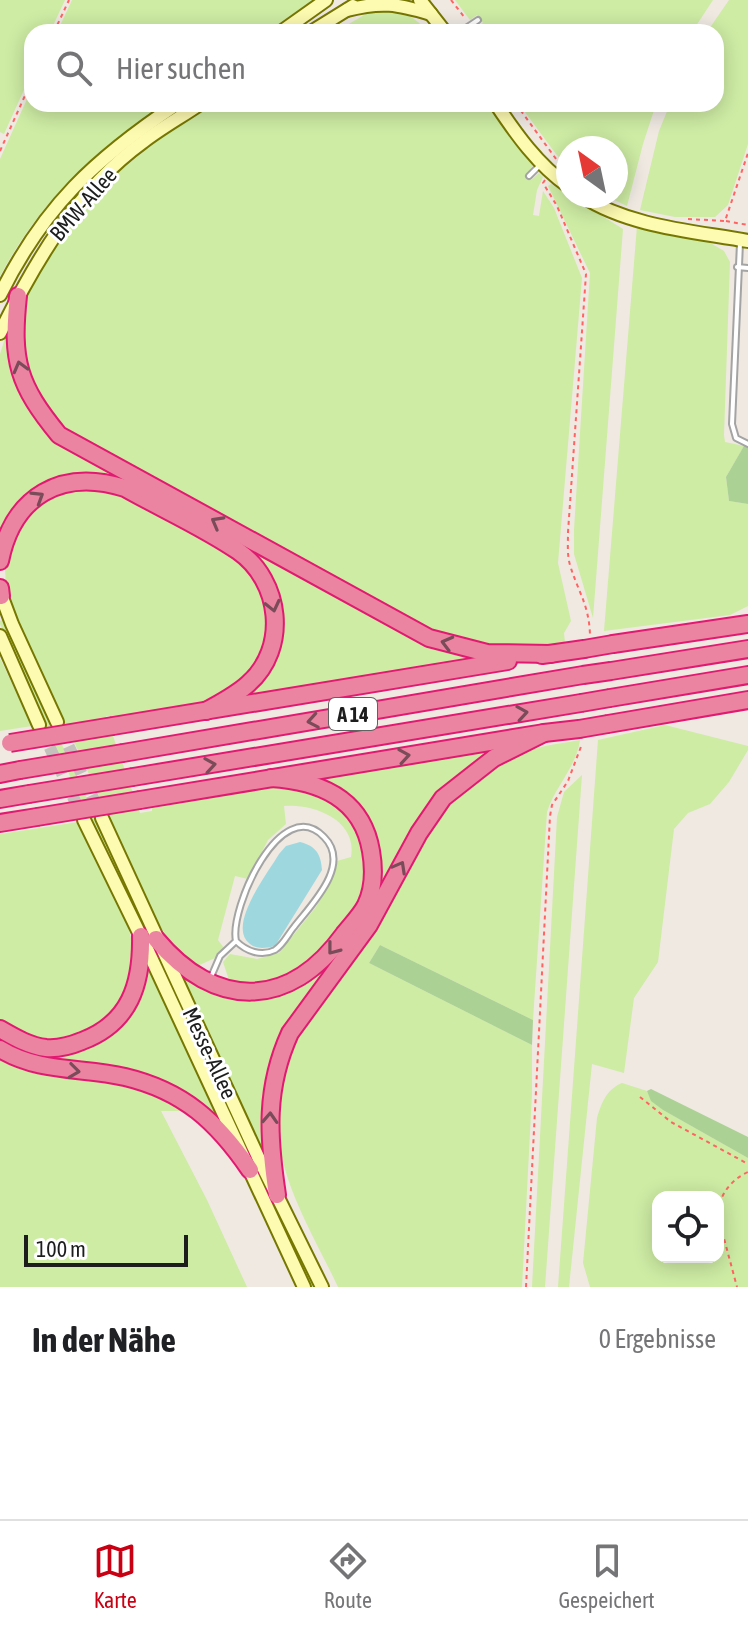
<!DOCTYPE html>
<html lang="de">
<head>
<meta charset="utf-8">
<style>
  body { margin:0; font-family:"Asap Condensed",sans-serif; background:#f2f2f2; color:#202124 }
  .controls { position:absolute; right:24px; bottom:24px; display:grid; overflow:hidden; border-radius:16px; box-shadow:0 4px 20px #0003 }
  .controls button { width:72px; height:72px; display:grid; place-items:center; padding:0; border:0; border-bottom:2px solid #e0e0e0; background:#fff; color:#202124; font:40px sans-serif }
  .compass { position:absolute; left:556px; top:136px; width:72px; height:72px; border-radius:50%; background:#fff; box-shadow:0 4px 20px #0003; rotate:327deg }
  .scale { position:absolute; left:24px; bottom:20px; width:164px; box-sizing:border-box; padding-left:8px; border:4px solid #1d1d1d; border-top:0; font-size:22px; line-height:28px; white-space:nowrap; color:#1d1d1d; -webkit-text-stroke:6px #fff; paint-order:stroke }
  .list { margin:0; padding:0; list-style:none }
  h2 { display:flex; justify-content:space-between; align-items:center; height:104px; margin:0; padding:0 32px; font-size:34px }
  h2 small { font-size:26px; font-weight:400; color:#757577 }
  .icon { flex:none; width:44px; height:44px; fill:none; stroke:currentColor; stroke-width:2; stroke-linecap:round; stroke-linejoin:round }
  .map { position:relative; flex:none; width:748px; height:1287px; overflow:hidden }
  .search { position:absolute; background:#fff; box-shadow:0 4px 20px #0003; left:24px; right:24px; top:24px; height:88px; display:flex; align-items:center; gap:20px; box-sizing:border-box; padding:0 28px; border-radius:24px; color:#757577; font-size:30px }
  .sheet { height:232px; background:#fff }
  nav { display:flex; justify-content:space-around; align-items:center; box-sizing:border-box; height:112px; border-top:2px solid #e0e0e0; background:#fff; font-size:22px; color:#757577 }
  nav a { display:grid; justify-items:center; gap:4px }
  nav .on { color:#c90013 }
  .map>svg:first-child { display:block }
  .grass { fill:#ceeca4; fill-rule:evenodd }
  .forest { fill:#abd194 }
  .water { fill:#9fd7df }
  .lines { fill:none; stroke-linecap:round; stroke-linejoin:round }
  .secondary-tunnel { stroke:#c5c0bb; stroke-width:12; stroke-dasharray:12 6; stroke-linecap:butt }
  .service-casing { stroke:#a4a4a4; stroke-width:8 }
  .secondary-casing { stroke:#767700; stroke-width:16 }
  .motorway-casing { stroke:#e21971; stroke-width:20 }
  .path { stroke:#ff6462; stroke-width:2; stroke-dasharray:4 4; stroke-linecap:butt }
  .service { stroke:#fff; stroke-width:4 }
  .secondary { stroke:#fdfab1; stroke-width:12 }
  .motorway { stroke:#eb84a1; stroke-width:16 }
  .motorway-bridge-casing { stroke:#e21971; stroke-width:20; stroke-linecap:butt }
  .motorway-bridge { stroke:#eb84a1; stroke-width:16 }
  .oneway { stroke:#7a4b58 }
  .labels { text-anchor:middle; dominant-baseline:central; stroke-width:6; stroke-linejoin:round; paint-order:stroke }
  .shield { fill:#fff; stroke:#616161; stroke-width:2 }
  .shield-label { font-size:20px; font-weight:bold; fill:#1d1d1d }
  .street-label { font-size:22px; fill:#1d1d1d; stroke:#fff }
</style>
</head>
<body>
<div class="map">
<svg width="748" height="1287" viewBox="0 0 748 1287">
  <rect width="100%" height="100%" fill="#efe9e2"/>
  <g class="grass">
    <polygon points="0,0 65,0 50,32 32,32 32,72 4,134 0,132"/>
    <polygon points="72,0 313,0 267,32 57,32"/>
    <polygon points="455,0 713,0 692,32 477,32 475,28 483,23 477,15 470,20"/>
    <polygon points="729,0 748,0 748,144 728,205 715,217 675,217 640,210 659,131 670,104 716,104 716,32 707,32"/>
    <path d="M371 11C400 11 408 10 428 32H335Z"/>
    <path d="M32 88V104H165C93 154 42 198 0 276V159Z"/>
    <polygon points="211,104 487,104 533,165 527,175 531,180 539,173 543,177 537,190 533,215 539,216 543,191 554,208 582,278 558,563 571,621 564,633 565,643 532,647 493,647 429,632 63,432 25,375 21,314 33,281 70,224 111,178 162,137"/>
    <polygon points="519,104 656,104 643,144 627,206 606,196 616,196 616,148 568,148 568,166 556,154"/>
    <polygon points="551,184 623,229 593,618 574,554 574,530 590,273 548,186"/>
    <polygon points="637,226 707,241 724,251 730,262 724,435 725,442 744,446 726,477 729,501 748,504 748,606 730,615 604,631"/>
    <polygon points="10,322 43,425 405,632 487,657 233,701 272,659 265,572 128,484 69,477 0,536 0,354"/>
    <path d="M116 489 244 561 267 598 266 647 247 678 211 700 112 717 106 716 140 813 152 811V808L275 787H302L340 806 365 839V894L326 953 283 982 231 986 223 962 230 954 257 959 279 953 316 907 329 885 337 861 351 857C358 820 313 803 284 806L286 824 268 840 248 879 235 876 218 940 224 948 215 958 193 968 173 948 156 919 7 597 4 557 19 520 59 490Z"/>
    <polygon points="4,619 26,668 316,1287 311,1287 20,670 0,624 0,621"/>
    <polygon points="0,658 32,726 0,731"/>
    <polygon points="665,725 748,746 748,750 729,782 710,804 688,813 674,829 658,962 634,998 624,1073 592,1064 569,1287 558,1287 598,740"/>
    <path d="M580 740C576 768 555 786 547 812L533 1020 380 945 369 963 532 1045V1094L522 1287H338C311 1229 272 1171 278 1105 280 1081 286 1055 297 1035 315 1001 339 969 360 937 397 879 430 809 489 769 519 748 547 746 580 740Z"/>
    <polygon points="504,745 464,773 375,906 296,1014 264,1157 175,968 215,991 300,985 312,978 324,968 358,925 375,845 312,780"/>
    <polygon points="582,775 545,1287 532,1287 557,817 564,792"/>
    <polygon points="78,822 128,926 134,951 132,983 103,1027 52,1044 0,1025 0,834"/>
    <polygon points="149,964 223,1122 221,1123 200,1105 51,1063 0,1043 0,1036 22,1047 94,1044 145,965"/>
    <polygon points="0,1055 148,1089 191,1111 161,1111 207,1200 247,1287 0,1287"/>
    <path d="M622 1083 647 1091 652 1101 663 1110 748 1158V1287H590L583 1263 597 1118C602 1102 606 1090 622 1083ZM658 1197H718V1257H658Z"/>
  </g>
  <g class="forest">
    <polygon points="748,439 748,504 729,501 726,477"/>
    <polygon points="380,945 533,1020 532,1045 369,963"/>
    <polygon points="651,1089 748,1137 748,1158 663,1110 651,1101 647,1091"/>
  </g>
  <path class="water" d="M300 842C316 846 321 854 322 870L275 946C266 948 258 950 250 944 226 926 268 873 279 854L286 846Z"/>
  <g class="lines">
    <g class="secondary-tunnel">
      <polyline points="61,730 101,815"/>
      <polyline points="42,731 82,816"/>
    </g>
    <g class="service-casing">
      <g id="service">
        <polyline points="460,32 478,20"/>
        <polyline points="529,176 540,165"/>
        <polyline points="740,243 732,424 736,438 748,444"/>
        <polyline points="737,267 748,268"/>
        <path d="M211 977 220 956 236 941C229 909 281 792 324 837 352 865 311 905 294 927 288 934 284 944 275 950 261 957 246 951 236 941"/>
      </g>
    </g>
    <g class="secondary-casing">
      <g id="secondary">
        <polyline points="420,0 445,32"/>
        <path d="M347 10C382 1 397 4 431 14"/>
        <polyline points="281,32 326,0"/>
        <polyline points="311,32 353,6"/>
        <path d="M496 104C516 134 538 165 568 186"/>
        <path d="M582 196C630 227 693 231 748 241"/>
        <path d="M0 295C44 206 95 159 177 104"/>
        <path d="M0 333C35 261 77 190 143 142 161 128 181 117 200 104"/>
        <polyline points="0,592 12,624 57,722"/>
        <polyline points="0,636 39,725"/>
        <polyline points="102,818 259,1159 322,1287"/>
        <polyline points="84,820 147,949 304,1287"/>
      </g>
    </g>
    <g class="motorway-casing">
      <g id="motorway">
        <path d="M18 296C11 361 18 385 59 435L429 638 487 653 551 654"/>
        <path d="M0 561C13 496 61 468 125 488 162 509 203 527 238 551 281 581 289 648 248 684 236 695 220 703 206 711"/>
        <polyline points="0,588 1,596"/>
        <polyline points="613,644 748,624"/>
        <polyline points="542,655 584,649"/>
        <polyline points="611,671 748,649"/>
        <polyline points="610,698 748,675"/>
        <polyline points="608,724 748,700"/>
        <polyline points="113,726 508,661"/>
        <polyline points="123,753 583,675"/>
        <polyline points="0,774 20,770"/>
        <polyline points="133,777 581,703"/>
        <polyline points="0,799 29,794"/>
        <polyline points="140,800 544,733 579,729"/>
        <polyline points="0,823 37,817"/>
        <path d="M156 939C215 1010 289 1010 344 934 351 925 361 915 366 905 374 888 374 868 371 851 362 798 319 781 271 778"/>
        <path d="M0 1029C14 1037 29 1046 46 1048 59 1049 70 1046 82 1041 130 1023 142 984 141 936"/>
        <path d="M0 1049C39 1073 83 1067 125 1077 184 1091 217 1122 250 1170"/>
        <path d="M277 1195C268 1136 265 1088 290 1033L369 925 419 833 443 798 494 758 544 733"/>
      </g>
    </g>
    <g class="path">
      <polyline points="451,0 465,18"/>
      <polyline points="54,32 69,0"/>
      <polyline points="516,104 559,163"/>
      <polyline points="0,151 32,80"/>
      <polyline points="560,163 568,170"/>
      <path d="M545 180 543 183 557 206 586 274 568 532C568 543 567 555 570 565 578 592 589 604 590 635"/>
      <polyline points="688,219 725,221 748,153"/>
      <polyline points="726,221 748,225"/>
      <polyline points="640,1097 671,1122 748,1164"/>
      <path d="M718 1212C720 1194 731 1180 748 1172"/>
      <polyline points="718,1216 737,1287"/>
      <polyline points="526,1287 550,816 552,805 568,781 582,744"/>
    </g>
    <use href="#service" class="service"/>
    <use href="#secondary" class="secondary"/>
    <use href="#motorway" class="motorway"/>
    <g class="motorway-bridge-casing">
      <g id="motorway-bridge">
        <polyline points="584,649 613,644"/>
        <polyline points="583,675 611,671"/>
        <polyline points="581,703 610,698"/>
        <polyline points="579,729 608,724"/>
        <polyline points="10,743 113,726"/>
        <polyline points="20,770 123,753"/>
        <polyline points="29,794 133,777"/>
        <polyline points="37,817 140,800"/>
      </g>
    </g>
    <use href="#motorway-bridge" class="motorway-bridge"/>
  </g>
  <defs><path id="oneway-chevron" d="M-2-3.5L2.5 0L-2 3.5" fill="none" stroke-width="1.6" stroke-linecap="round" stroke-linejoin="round" transform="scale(2)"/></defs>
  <g class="oneway">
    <use href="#oneway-chevron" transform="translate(20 367) rotate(-105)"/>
    <use href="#oneway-chevron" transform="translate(38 497) rotate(-32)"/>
    <use href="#oneway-chevron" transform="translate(217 522) rotate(-151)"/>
    <use href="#oneway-chevron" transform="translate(273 606) rotate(77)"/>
    <use href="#oneway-chevron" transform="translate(447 643) rotate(-165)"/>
    <use href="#oneway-chevron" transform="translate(522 713) rotate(-9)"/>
    <use href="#oneway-chevron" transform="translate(313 721) rotate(170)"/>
    <use href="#oneway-chevron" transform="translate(404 756) rotate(-9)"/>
    <use href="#oneway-chevron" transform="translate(210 765) rotate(-9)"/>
    <use href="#oneway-chevron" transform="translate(400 867) rotate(-61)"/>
    <use href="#oneway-chevron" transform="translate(333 949) rotate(128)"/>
    <use href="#oneway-chevron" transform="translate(74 1071) rotate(7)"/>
    <use href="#oneway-chevron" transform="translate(270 1118) rotate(-87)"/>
  </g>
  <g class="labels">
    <rect class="shield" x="329" y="698" width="48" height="32" rx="6"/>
    <g class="shield-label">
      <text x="353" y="714">A 14</text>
    </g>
    <g class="street-label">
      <text transform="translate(83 204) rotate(-49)">BMW-Allee</text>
      <text transform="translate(210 1053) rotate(65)">Messe-Allee</text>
    </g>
  </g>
</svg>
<div class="controls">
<button><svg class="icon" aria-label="locate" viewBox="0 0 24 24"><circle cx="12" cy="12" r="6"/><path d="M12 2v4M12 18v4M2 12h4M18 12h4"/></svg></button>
</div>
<svg class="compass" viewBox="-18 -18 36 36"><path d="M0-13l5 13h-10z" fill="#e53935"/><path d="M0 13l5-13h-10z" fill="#757577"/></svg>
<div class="scale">100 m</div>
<div class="search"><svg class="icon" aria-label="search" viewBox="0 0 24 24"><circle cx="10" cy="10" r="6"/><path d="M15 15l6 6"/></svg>Hier suchen</div>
</div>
<section class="sheet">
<h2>In der Nähe<small>0 Ergebnisse</small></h2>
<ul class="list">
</ul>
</section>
<nav>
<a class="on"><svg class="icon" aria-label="map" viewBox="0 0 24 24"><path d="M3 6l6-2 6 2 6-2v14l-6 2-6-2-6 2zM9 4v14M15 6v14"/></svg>Karte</a>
<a><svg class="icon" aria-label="directions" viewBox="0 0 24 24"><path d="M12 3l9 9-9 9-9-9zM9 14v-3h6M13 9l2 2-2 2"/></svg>Route</a>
<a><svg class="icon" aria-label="saved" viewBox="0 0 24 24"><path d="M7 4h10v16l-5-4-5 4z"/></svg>Gespeichert</a>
</nav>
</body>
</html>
